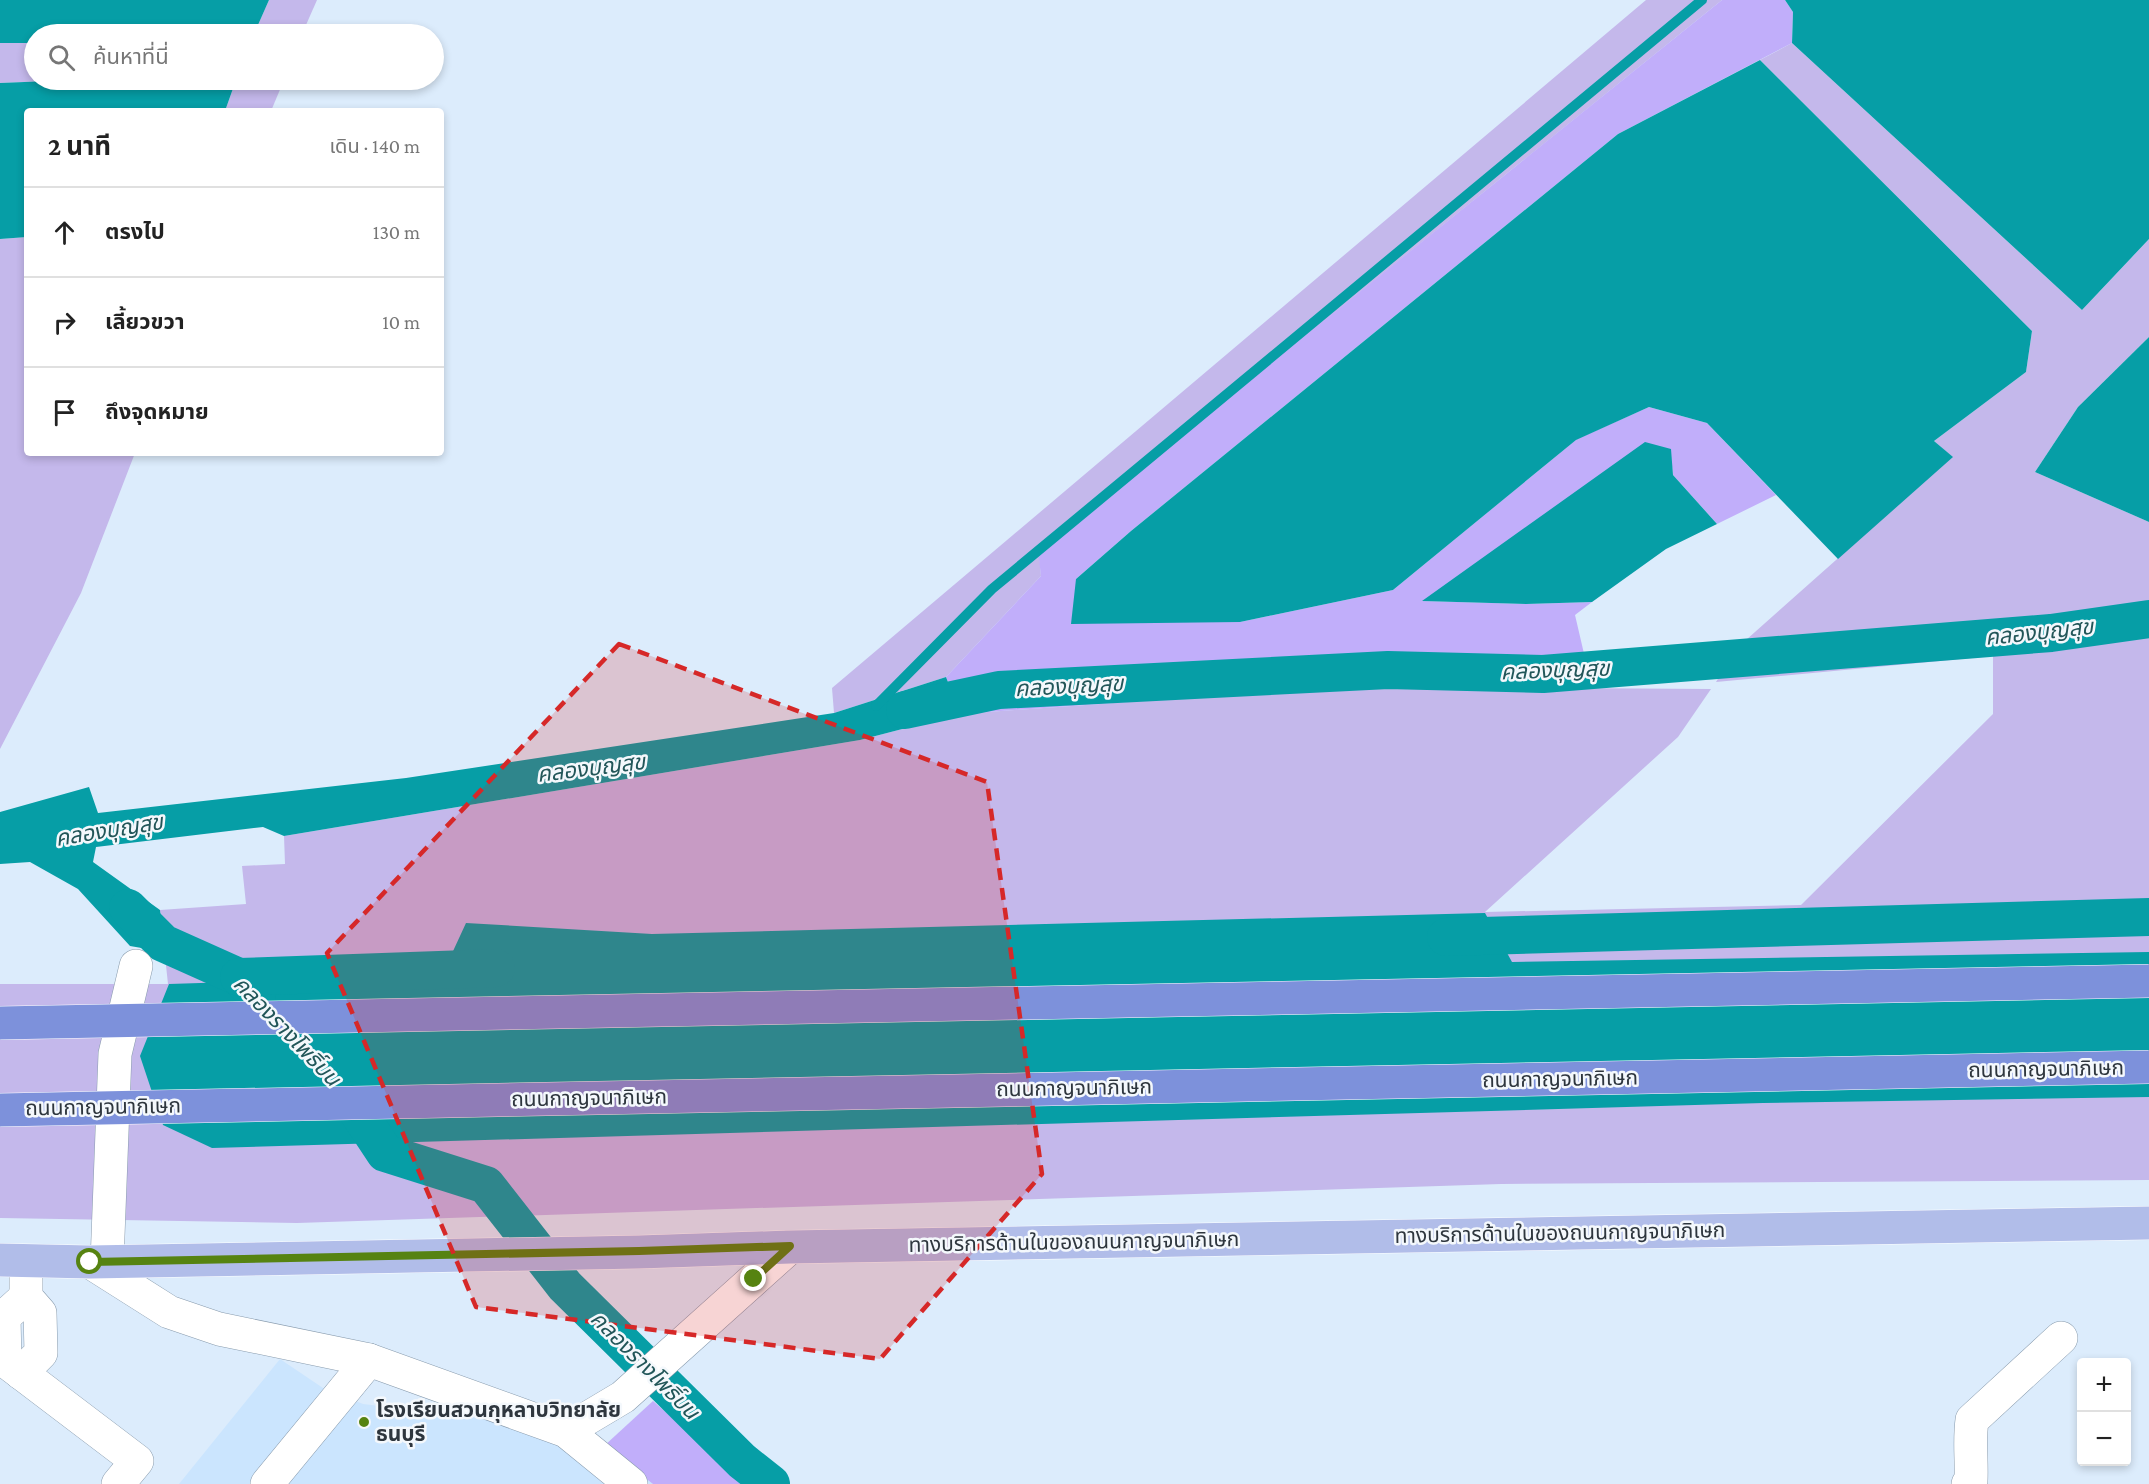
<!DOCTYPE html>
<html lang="th">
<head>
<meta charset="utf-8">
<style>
  body { margin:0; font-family:"Crimson Pro","Noto Sans Thai",serif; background:#f6f6f6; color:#222 }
  .controls { position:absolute; right:18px; bottom:18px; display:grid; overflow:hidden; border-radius:6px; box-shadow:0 3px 9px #0003 }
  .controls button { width:54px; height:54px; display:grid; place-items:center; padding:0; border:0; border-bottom:2px solid #e0e0e0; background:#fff; color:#222; font:30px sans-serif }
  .stop { position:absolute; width:18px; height:18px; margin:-14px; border:4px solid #568311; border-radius:50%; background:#fff }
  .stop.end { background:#568311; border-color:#fff; box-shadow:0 2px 6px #0008 }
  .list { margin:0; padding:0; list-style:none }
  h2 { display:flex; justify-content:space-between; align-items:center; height:78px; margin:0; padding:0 24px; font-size:26px }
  h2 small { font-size:20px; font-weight:400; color:#767676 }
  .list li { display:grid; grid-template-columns:39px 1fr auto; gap:18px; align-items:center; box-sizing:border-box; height:90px; padding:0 24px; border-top:2px solid #e0e0e0 }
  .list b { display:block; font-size:22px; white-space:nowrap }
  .list em { font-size:20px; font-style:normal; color:#767676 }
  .icon { flex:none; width:33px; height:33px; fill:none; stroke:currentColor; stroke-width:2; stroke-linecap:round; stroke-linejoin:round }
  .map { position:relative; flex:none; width:2149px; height:1484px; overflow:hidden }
  .search { position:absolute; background:#fff; box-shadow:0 3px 9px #0003; left:24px; top:24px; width:420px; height:66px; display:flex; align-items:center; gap:15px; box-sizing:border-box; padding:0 21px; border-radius:33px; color:#767676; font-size:22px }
  .panel { position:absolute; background:#fff; box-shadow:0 3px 9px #0003; left:24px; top:108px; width:420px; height:348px; border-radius:6px }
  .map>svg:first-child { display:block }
  .built { fill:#cbe5fe }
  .green { fill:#c4b8eb }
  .forest { fill:#c1aefa }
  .water { fill:#069ea6 }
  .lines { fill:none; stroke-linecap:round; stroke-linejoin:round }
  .stream { stroke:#069ea6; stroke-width:10 }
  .canal { stroke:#069ea6; stroke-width:38 }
  .minor-casing { stroke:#889bad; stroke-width:34 }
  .major-casing { stroke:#fff; stroke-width:34 }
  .minor { stroke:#fff; stroke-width:33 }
  .major { stroke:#b1bde9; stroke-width:33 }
  .highway-bridge-casing { stroke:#fff; stroke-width:34; stroke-linecap:butt }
  .highway-bridge { stroke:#7d91db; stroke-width:33 }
  .route { stroke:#568311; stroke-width:8 }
  .marked { fill:#d62828; fill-opacity:0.2; stroke:#d62828; stroke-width:4.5; stroke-dasharray:12 8; stroke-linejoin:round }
  .poi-dot { fill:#568311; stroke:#f4f8fc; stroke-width:2 }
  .labels { text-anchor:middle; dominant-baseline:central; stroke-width:5; stroke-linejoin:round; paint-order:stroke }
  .street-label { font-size:21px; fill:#2e363e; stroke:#f4f8fc }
  .poi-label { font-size:21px; font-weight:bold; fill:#2e363e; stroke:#f4f8fc; text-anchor:start }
  .water-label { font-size:22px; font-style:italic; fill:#225659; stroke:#f4f8fc }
</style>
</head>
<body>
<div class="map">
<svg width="2149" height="1484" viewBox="0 0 2149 1484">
  <rect width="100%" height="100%" fill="#dcecfc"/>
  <polygon class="built" points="280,1359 323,1388 363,1404 488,1419 604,1446 653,1484 179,1484"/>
  <g class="green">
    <polygon points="269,0 317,0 302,34 254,34"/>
    <polygon points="1646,0 1722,0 1039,551 1041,576 946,677 834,713 832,688"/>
    <polygon points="0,43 34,43 34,80 73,80 0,83"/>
    <polygon points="1792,43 2082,310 2149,239 2149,337 2078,407 2035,472 2149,522 2149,1180 1501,1184 297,1223 0,1218 0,984 168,984 160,910 246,904 242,866 285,864 284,836 860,740 960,714 1211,696 1412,687 1711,689 1678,737 1485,912 1801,905 1993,714 1993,656 1716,682 1737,648 1952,457 1934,441 2026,372 2032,331 1760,60"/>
    <polygon points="236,80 284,80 271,111 225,111"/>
    <polygon points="27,237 27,453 135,453 81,593 0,749 0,239"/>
  </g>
  <g class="forest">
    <polygon points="1722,0 1785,0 1793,12 1792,43 1618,134 1131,531 1076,579 1240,622 1393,590 1577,439 1649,407 1707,423 1776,495 1717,524 1673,475 1670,449 1423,601 1526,604 1592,602 1575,615 1592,688 1412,687 1211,696 960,714 946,677 1041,576 1038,551"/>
    <polygon points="653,1401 748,1484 653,1484 604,1446"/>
  </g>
  <g class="water">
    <polygon points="0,0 269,0 254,34 34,34 34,43 0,43"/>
    <polygon points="1785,0 2149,0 2149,239 2082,310 1792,43 1793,12"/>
    <polygon points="1760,60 2032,331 2026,372 1934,441 1953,457 1838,559 1707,423 1649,407 1576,440 1393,590 1240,622 1071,624 1076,579 1131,531 1618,134"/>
    <polygon points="73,80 236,80 225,111 27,111 27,237 0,239 0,83"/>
    <polygon points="2149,337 2149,522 2035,472 2078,407"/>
    <polygon points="1645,442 1671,449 1673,475 1717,524 1666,549 1592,602 1526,604 1422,601"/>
    <polygon points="946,677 960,714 860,740 284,836 263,827 96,847 93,862 160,910 165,952 130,946 78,889 30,862 0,864 0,812 89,787 98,813 406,778 834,713"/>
    <polygon points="1485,913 1512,962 2149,952 2149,1097 1763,1103 212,1148 163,1125 140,1056 169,984 442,975 466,923 652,934"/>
  </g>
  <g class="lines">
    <polyline class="stream" points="876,706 992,589 1702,0"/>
    <g class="canal">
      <polyline points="905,710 999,690 1388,670 1543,674 2051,633 2149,619"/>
      <polyline points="128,908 163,943 239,977 257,995"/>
      <polyline points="1446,937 2149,917"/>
      <polyline points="239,977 496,968"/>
      <polyline points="350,1100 385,1153 486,1185 565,1286 742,1461 771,1484"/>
    </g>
    <g class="minor-casing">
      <g id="minor">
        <polyline points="90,1262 169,1312 219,1329 369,1360 566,1431 631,1484"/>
        <polyline points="107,1262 115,1054 136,966"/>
        <polyline points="0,1357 137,1461 118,1484"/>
        <polyline points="5,1361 4,1317 26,1297"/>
        <polyline points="21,1373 41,1353 40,1313 26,1297 26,1261"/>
        <polyline points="566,1431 623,1397 790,1247"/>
        <polyline points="267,1484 369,1360"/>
        <path d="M1968 1484 1971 1481C1972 1460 1969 1441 1972 1420L2061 1338"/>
      </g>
    </g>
    <g class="major-casing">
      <polyline id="major" points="0,1260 90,1262 639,1252 790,1247 2149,1223"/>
    </g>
    <use href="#minor" class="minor"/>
    <use href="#major" class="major"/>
    <g class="highway-bridge-casing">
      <g id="highway-bridge">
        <polyline points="0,1023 2149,981"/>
        <polyline points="0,1110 2149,1067"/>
      </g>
    </g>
    <use href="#highway-bridge" class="highway-bridge"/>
  </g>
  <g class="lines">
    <polyline class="route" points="90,1262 639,1251 790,1246 754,1279"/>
  </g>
  <path class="marked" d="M619 644 987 782 1042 1174 880 1359 476 1307 327 953Z"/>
  <circle class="poi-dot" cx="364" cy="1422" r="6"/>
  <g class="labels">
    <g class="street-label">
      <text transform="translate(2046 1069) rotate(-1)">ถนนกาญจนาภิเษก</text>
      <text transform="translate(1560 1079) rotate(-1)">ถนนกาญจนาภิเษก</text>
      <text transform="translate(1074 1088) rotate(-1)">ถนนกาญจนาภิเษก</text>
      <text transform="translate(589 1098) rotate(-1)">ถนนกาญจนาภิเษก</text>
      <text transform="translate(103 1107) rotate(-1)">ถนนกาญจนาภิเษก</text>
      <text transform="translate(1560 1233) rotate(-1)">ทางบริการด้านในของถนนกาญจนาภิเษก</text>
      <text transform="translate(1074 1242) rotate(-1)">ทางบริการด้านในของถนนกาญจนาภิเษก</text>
    </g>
    <g class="poi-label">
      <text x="376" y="1410">โรงเรียนสวนกุหลาบวิทยาลัย<tspan x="376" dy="24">ธนบุรี</tspan></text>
    </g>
    <g class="water-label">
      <text transform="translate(2039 632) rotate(-6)">คลองบุญสุข</text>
      <text transform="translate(1555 670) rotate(-2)">คลองบุญสุข</text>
      <text transform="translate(1069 686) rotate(-3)">คลองบุญสุข</text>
      <text transform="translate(591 768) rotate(-7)">คลองบุญสุข</text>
      <text transform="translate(109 830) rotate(-9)">คลองบุญสุข</text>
      <text transform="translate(287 1031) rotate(46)">คลองรางโพธิ์บน</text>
      <text transform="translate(645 1365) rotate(45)">คลองรางโพธิ์บน</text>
    </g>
  </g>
</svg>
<div class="controls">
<button>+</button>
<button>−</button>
</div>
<div class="stop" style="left:90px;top:1262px"></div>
<div class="stop end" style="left:754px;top:1279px"></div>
<div class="search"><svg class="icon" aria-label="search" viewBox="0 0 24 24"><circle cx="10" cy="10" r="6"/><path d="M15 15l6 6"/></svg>ค้นหาที่นี่</div>
<section class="panel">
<h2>2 นาที<small>เดิน · 140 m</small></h2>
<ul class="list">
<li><svg class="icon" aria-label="ahead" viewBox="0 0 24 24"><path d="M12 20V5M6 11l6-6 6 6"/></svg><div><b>ตรงไป</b></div><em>130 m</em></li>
<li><svg class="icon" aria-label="right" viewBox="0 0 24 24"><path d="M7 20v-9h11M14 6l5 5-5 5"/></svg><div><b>เลี้ยวขวา</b></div><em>10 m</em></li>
<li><svg class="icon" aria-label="arrive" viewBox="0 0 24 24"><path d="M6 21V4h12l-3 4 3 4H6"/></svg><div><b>ถึงจุดหมาย</b></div></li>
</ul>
</section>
</div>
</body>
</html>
